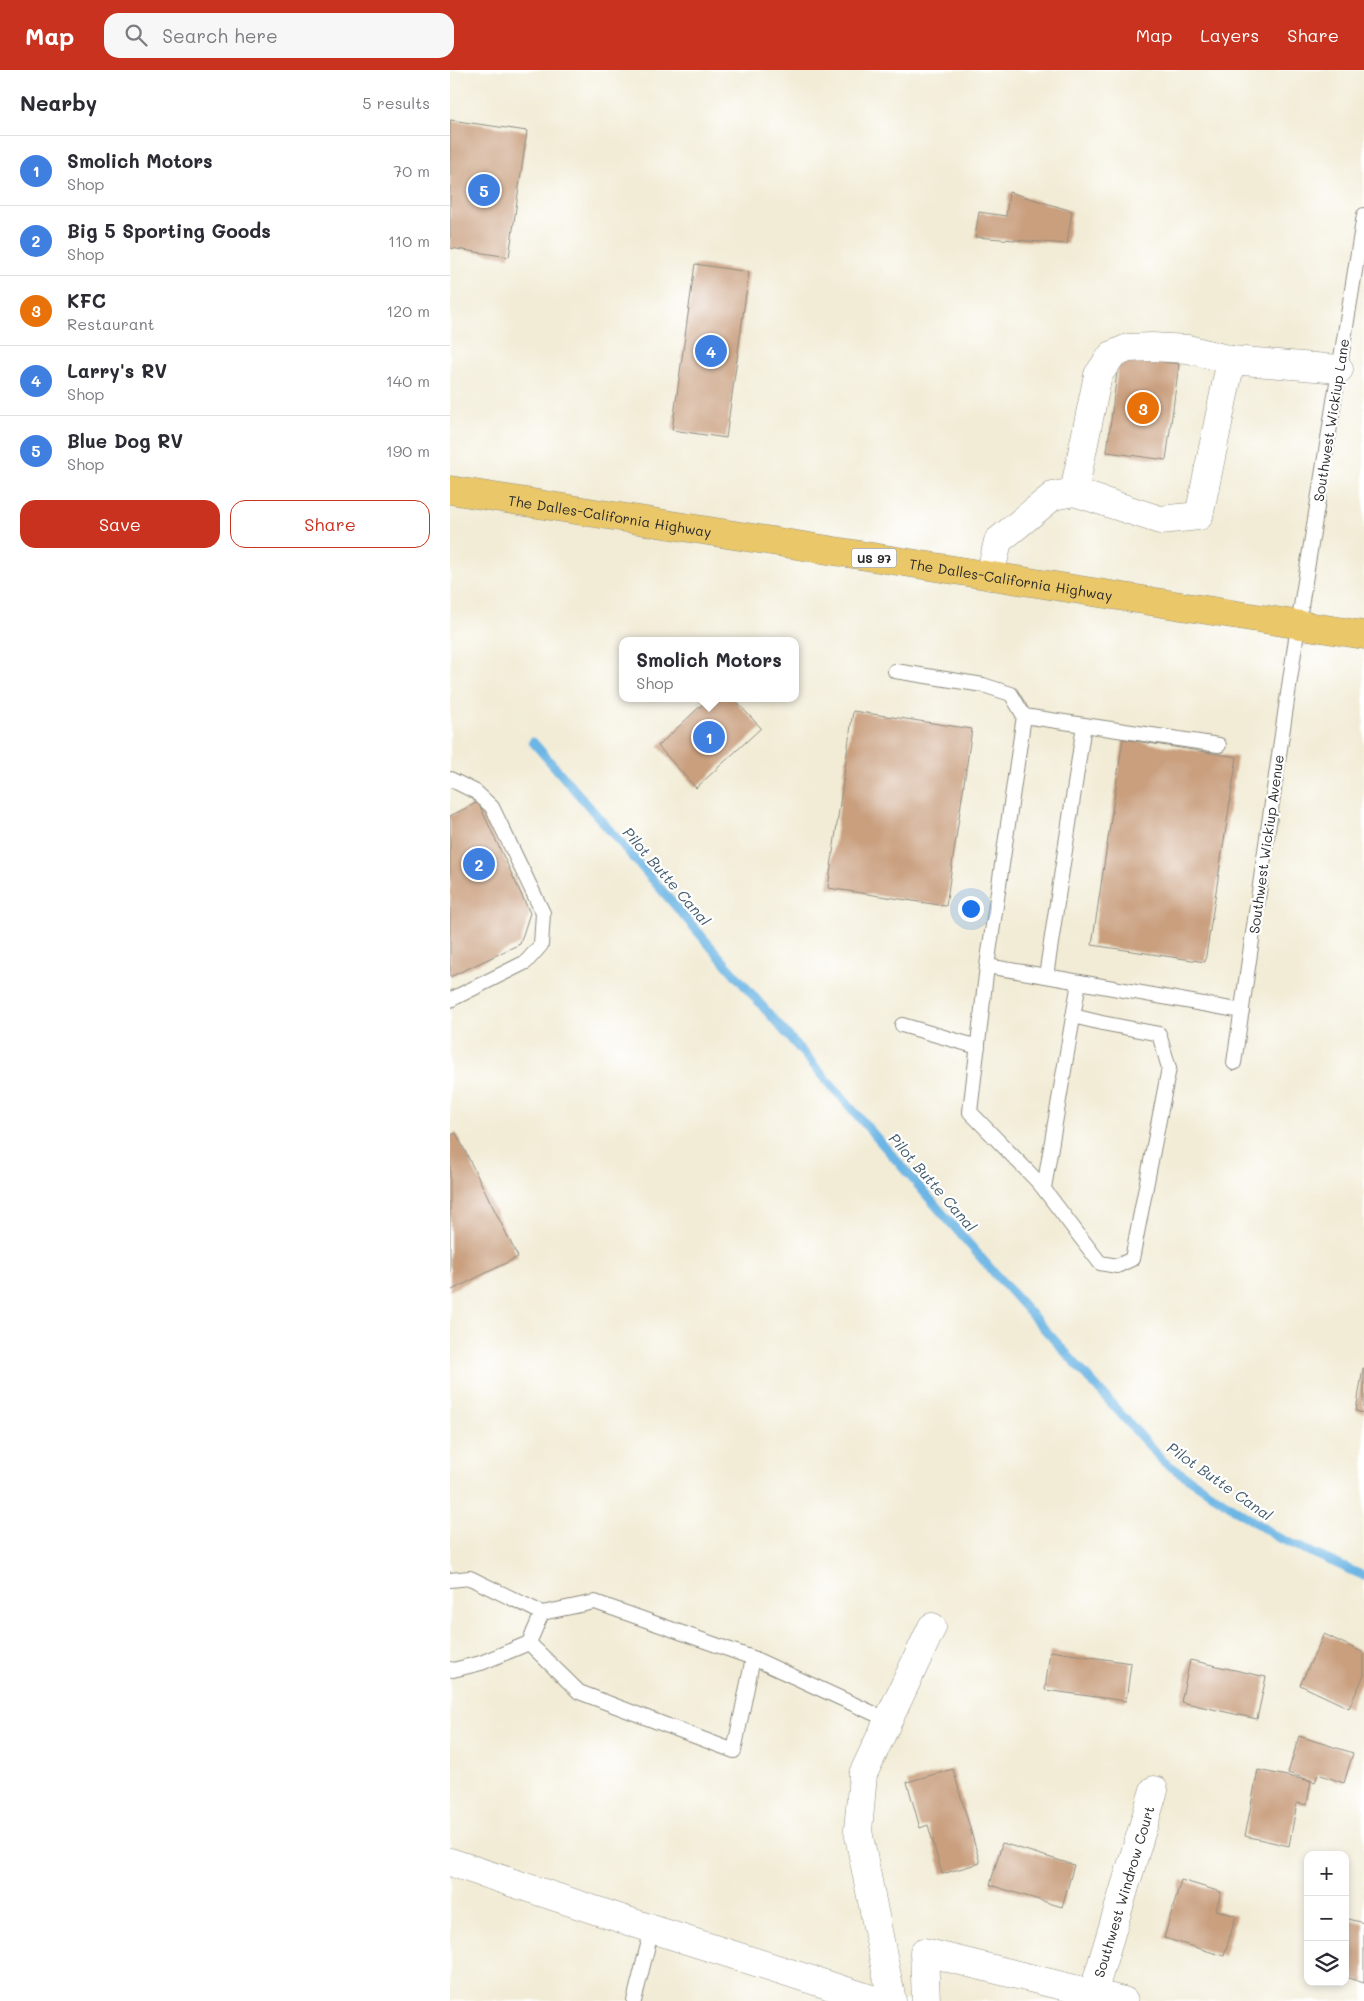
<!DOCTYPE html>
<html lang="en">
<head>
<meta charset="utf-8">
<style>
  body { margin:0; font-family:Mali,sans-serif; background:#f7f7f7; color:#2b2b33 }
  .controls { position:absolute; right:15px; bottom:15px; display:grid; overflow:hidden; border-radius:10px; box-shadow:0 2px 8px #0003 }
  .controls button { width:45px; height:45px; display:grid; place-items:center; padding:0; border:0; border-bottom:1px solid #e1e1e2; background:#fff; color:#2b2b33; font:25px sans-serif }
  .you { position:absolute; left:520px; top:838px; width:18px; height:18px; margin:-12px; border:4px solid #fff; border-radius:50%; background:#1a73e8; box-shadow:0 0 0 8px #1a73e833 }
  .badge { display:grid; place-items:center; width:32px; height:32px; border-radius:50%; background:#c8321e; color:#fff; font-size:16px; font-weight:700 }
  .pin { position:absolute; translate:-50% -50%; border:2px solid #fff; box-shadow:0 1px 5px #0006 }
  .popup { position:absolute; left:169px; top:567px; width:180px; height:65px; box-sizing:border-box; display:grid; place-content:center; border-radius:10px; background:#fff; filter:drop-shadow(0 1px 4px #0005); font-size:16px; white-space:nowrap; color:#7c7c81 }
  .popup b { font-size:19px; color:#2b2b33 }
  .popup::after { content:''; position:absolute; left:50%; top:100%; margin-left:-10px; border:10px solid transparent; border-top-color:#fff }
  .list { margin:0; padding:0; list-style:none }
  h2 { display:flex; justify-content:space-between; align-items:center; height:65px; margin:0; padding:0 20px; font-size:21px }
  h2 small { font-size:16px; font-weight:400; color:#7c7c81 }
  .list li { display:grid; grid-template-columns:32px 1fr auto; gap:15px; align-items:center; box-sizing:border-box; height:70px; padding:0 20px; border-top:1px solid #e1e1e2 }
  .list b { display:block; font-size:19px; white-space:nowrap }
  .list p { margin:0; font-size:16px; white-space:nowrap; color:#7c7c81 }
  .list em { font-size:16px; font-style:normal; color:#7c7c81 }
  .actions { display:flex; gap:10px; padding:15px 20px }
  .actions a { flex:1; padding:11px 0; border:1px solid #c8321e; border-radius:15px; text-align:center; font-size:18px; color:#c8321e }
  .actions .main { background:#c8321e; color:#fff }
  .icon { flex:none; width:28px; height:28px; fill:none; stroke:currentColor; stroke-width:2; stroke-linecap:round; stroke-linejoin:round }
  .map { position:relative; flex:none; width:914px; height:1931px; overflow:hidden }
  header { display:flex; align-items:center; gap:30px; box-sizing:border-box; height:70px; padding:0 25px; background:#c8321e; color:#fff }
  header strong { font-size:24px }
  nav { display:flex; gap:28px; margin-inline-start:auto; font-size:18px }
  .search { width:350px; height:45px; background:#f7f7f7; display:flex; align-items:center; gap:12px; box-sizing:border-box; padding:0 18px; border-radius:15px; color:#7c7c81; font-size:19px }
  main { display:flex }
  aside { flex:1; background:#fff }
  .map>svg:first-child { display:block }
  .lines { fill:none; stroke-linecap:round; stroke-linejoin:round }
  .stream { stroke:#6cb5e4; stroke-width:9 }
  .building { fill:#c99f7e }
  .lane-casing { stroke:#8e8c80; stroke-width:16 }
  .street-casing { stroke:#8e8c80; stroke-width:29 }
  .highway-casing { stroke:#8e8c80; stroke-width:29 }
  .lane { stroke:#fff; stroke-width:14 }
  .street { stroke:#fff; stroke-width:28 }
  .highway { stroke:#eac769; stroke-width:28 }
  .labels { text-anchor:middle; dominant-baseline:central; stroke-width:4.5; stroke-linejoin:round; paint-order:stroke }
  .shield { fill:#fff; stroke:#6b6b6b; stroke-width:1 }
  .shield-label { font-size:12px; font-weight:bold; fill:#2b2b2b }
  .street-label { font-size:14px; fill:#2b2b2b; stroke:#fff }
  .water-label { font-size:15px; font-style:italic; fill:#425b6c; stroke:#fff }
</style>
</head>
<body>
<header>
<strong>Map</strong>
<div class="search"><svg class="icon" aria-label="search" viewBox="0 0 24 24"><circle cx="10" cy="10" r="6"/><path d="M15 15l6 6"/></svg>Search here</div>
<nav><a>Map</a><a>Layers</a><a>Share</a></nav>
</header>
<main>
<aside>
<h2>Nearby<small>5 results</small></h2>
<ul class="list">
<li><span class="badge" style="background:#3f7fe0">1</span><div><b>Smolich Motors</b><p>Shop</p></div><em>70 m</em></li>
<li><span class="badge" style="background:#3f7fe0">2</span><div><b>Big 5 Sporting Goods</b><p>Shop</p></div><em>110 m</em></li>
<li><span class="badge" style="background:#e8710a">3</span><div><b>KFC</b><p>Restaurant</p></div><em>120 m</em></li>
<li><span class="badge" style="background:#3f7fe0">4</span><div><b>Larry's RV</b><p>Shop</p></div><em>140 m</em></li>
<li><span class="badge" style="background:#3f7fe0">5</span><div><b>Blue Dog RV</b><p>Shop</p></div><em>190 m</em></li>
</ul>
<div class="actions"><a class="main">Save</a><a>Share</a></div>
</aside>
<div class="map">
<svg width="914" height="1931" viewBox="0 0 914 1931">
  <rect width="100%" height="100%" fill="#fff"/>
  <filter id="ink" filterUnits="userSpaceOnUse"><feTurbulence type="fractalNoise" baseFrequency=".02" numOctaves="2"/><feDisplacementMap in="SourceGraphic" scale="10" xChannelSelector="R" yChannelSelector="G"/><feConvolveMatrix kernelMatrix="1 2 1 2 8 2 1 2 1" color-interpolation-filters="sRGB"/></filter>
  <filter id="wash" filterUnits="userSpaceOnUse"><feTurbulence type="fractalNoise" baseFrequency=".0096" numOctaves="4" result="noise"/><feDisplacementMap in="SourceGraphic" scale="20" xChannelSelector="R" yChannelSelector="G"/><feGaussianBlur stdDeviation="1.12" result="paint"/><feColorMatrix in="noise" values="0 0 0 0 0 0 0 0 0 0 0 0 0 0 0 0 0 1.4 0 .05"/><feComposite in="paint" operator="in"/></filter>
  <g filter="url(#wash)">
    <rect width="100%" height="100%" fill="#f2ecd6"/>
    <g class="lines">
      <polyline class="stream" points="83,672 546,1205 714,1392 827,1467 914,1506"/>
    </g>
    <g id="blocks">
      <g class="building">
        <polygon points="0,50 77,61 59,187 0,178"/>
        <polygon points="559,122 622,141 617,174 525,167 529,142 556,146"/>
        <polygon points="245,194 299,202 276,368 222,360"/>
        <polygon points="669,286 729,294 716,390 657,382"/>
        <polygon points="259,628 283,628 311,658 246,718 208,676"/>
        <polygon points="403,641 522,659 496,836 378,818"/>
        <polygon points="673,669 787,687 755,892 642,875"/>
        <polygon points="28,732 80,843 70,874 0,907 0,746"/>
        <polygon points="6,1063 68,1187 0,1221 0,1066"/>
        <polygon points="913,1298 914,1298 914,1343 906,1341"/>
        <polygon points="874,1564 914,1583 914,1605 899,1638 850,1615"/>
        <polygon points="600,1581 681,1593 676,1631 595,1620"/>
        <polygon points="740,1590 816,1607 807,1649 731,1632"/>
        <polygon points="849,1666 903,1683 894,1713 868,1704 865,1712 838,1703"/>
        <polygon points="503,1699 530,1793 492,1804 478,1755 470,1758 457,1712"/>
        <polygon points="808,1700 861,1711 857,1735 847,1733 839,1776 795,1766"/>
        <polygon points="552,1773 624,1795 612,1837 540,1815"/>
        <polygon points="731,1810 771,1822 766,1840 786,1846 774,1886 714,1868"/>
        <polygon points="895,1848 914,1853 914,1913 895,1907"/>
      </g>
    </g>
  </g>
  <g filter="url(#ink)">
    <use href="#blocks" fill-opacity="0" stroke="#8e8c80" stroke-width="1"/>
    <g class="lines">
      <g class="lane-casing">
        <g id="lane">
          <polyline points="445,601 533,615 561,624 574,646 634,655 596,906 792,941"/>
          <polyline points="574,646 537,896 520,1042 594,1118 629,912"/>
          <polyline points="634,655 769,675"/>
          <polyline points="0,709 26,722 42,737 93,843 91,875 76,892 0,930"/>
          <polyline points="537,896 596,906"/>
          <polyline points="452,955 528,977"/>
          <polyline points="784,993 848,555 914,145"/>
          <polyline points="590,1114 650,1193 667,1196 682,1189 719,998 709,964 652,953 623,946"/>
          <polyline points="0,1510 20,1508 92,1543 145,1532 303,1588 284,1681 129,1622 79,1573 92,1543"/>
          <polyline points="303,1588 438,1650"/>
          <polyline points="0,1599 3,1600 31,1593 79,1573"/>
          <polyline points="184,1931 202,1859"/>
        </g>
      </g>
      <g class="street-casing">
        <g id="street">
          <polyline points="624,422 648,305 662,285 678,278 702,277 738,279 781,290 889,299"/>
          <polyline points="540,506 548,471 603,426 624,422 710,450 749,446 781,290"/>
          <polyline points="0,1792 202,1859 428,1931"/>
          <path id="s1" d="M643 1923 704 1720"/>
          <polyline points="442,1931 408,1761 413,1704 482,1557"/>
          <polyline points="476,1931 474,1882 674,1931"/>
        </g>
      </g>
      <g class="highway-casing">
        <g id="highway">
          <path id="s2" d="M0 420 914 565"/>
        </g>
      </g>
      <use href="#lane" class="lane"/>
      <use href="#street" class="street"/>
      <use href="#highway" class="highway"/>
    </g>
  </g>
  <g class="labels">
    <rect class="shield" x="401.5" y="478.5" width="45" height="19" rx="4"/>
    <g class="shield-label">
      <text x="424" y="488">US 97</text>
    </g>
    <g class="street-label">
      <text transform="translate(881 350) rotate(-81)">Southwest Wickiup Lane</text>
      <text stroke="none"><textPath href="#s2" startOffset="162">The Dalles-California Highway</textPath></text>
      <text stroke="none"><textPath href="#s2" startOffset="568">The Dalles-California Highway</textPath></text>
      <text transform="translate(816 774) rotate(-82)">Southwest Wickiup Avenue</text>
      <text stroke="none"><textPath href="#s1" startOffset="106">Southwest Windrow Court</textPath></text>
    </g>
    <g class="water-label">
      <text transform="translate(217 806) rotate(49)">Pilot Butte Canal</text>
      <text transform="translate(483 1112) rotate(49)">Pilot Butte Canal</text>
      <text transform="translate(770 1411) rotate(35)">Pilot Butte Canal</text>
    </g>
  </g>
</svg>
<div class="controls">
<button>+</button>
<button>−</button>
<button><svg class="icon" aria-label="layers" viewBox="0 0 24 24"><path d="M12 4l9 5-9 5-9-5zM3 14l9 5 9-5"/></svg></button>
</div>
<div class="you"></div>
<div class="pin badge" style="left:259px;top:667px;background:#3f7fe0">1</div>
<div class="popup"><b>Smolich Motors</b>Shop</div>
<div class="pin badge" style="left:29px;top:794px;background:#3f7fe0">2</div>
<div class="pin badge" style="left:693px;top:338px;background:#e8710a">3</div>
<div class="pin badge" style="left:261px;top:281px;background:#3f7fe0">4</div>
<div class="pin badge" style="left:34px;top:120px;background:#3f7fe0">5</div>
</div>
</main>
</body>
</html>
